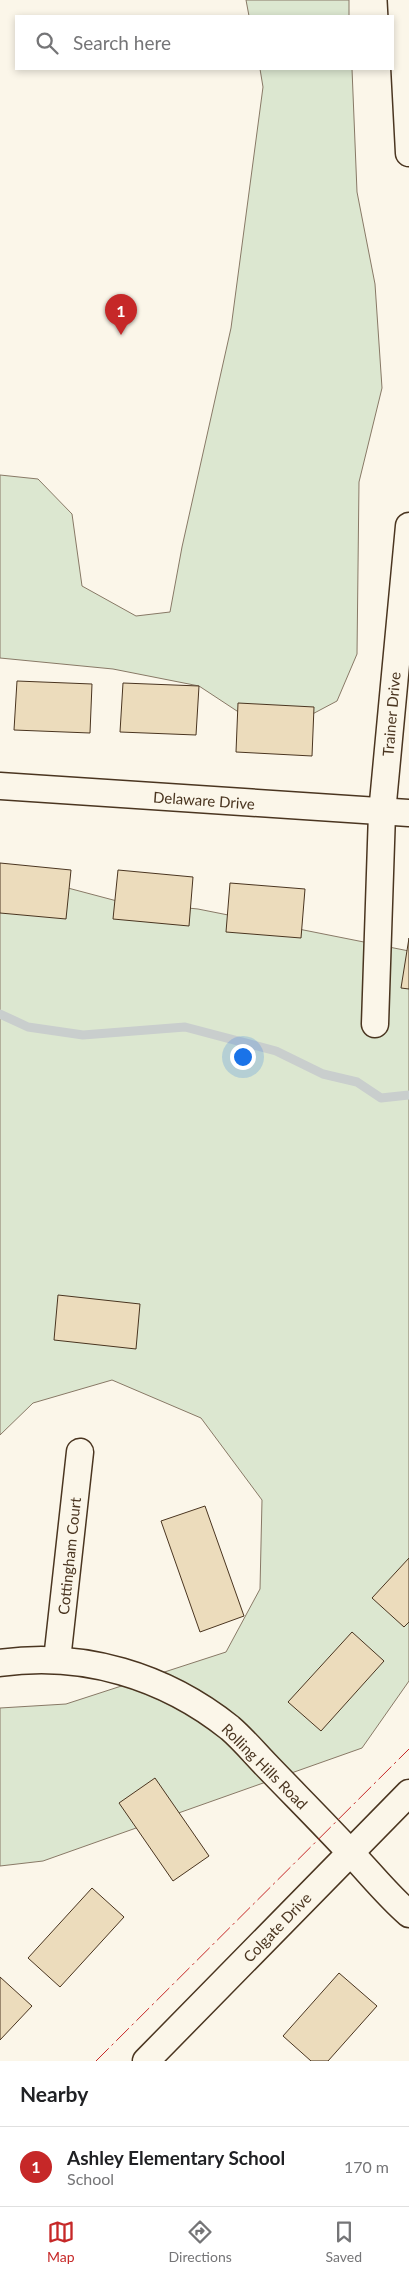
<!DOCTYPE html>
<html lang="en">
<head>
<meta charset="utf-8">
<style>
  body { margin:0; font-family:Lato,sans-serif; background:#f6f6f6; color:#202124 }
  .you { position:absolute; left:242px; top:1056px; width:18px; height:18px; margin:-12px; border:4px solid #fff; border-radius:50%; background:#1a73e8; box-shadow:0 0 0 8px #1a73e833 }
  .badge { display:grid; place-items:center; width:32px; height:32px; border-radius:50%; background:#c62828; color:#fff; font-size:16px; font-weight:700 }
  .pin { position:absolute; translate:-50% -41px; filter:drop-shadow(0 1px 2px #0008) }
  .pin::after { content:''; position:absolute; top:26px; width:18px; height:15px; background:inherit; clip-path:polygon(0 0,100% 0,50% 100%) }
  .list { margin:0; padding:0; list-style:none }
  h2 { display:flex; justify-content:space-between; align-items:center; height:65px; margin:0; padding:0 20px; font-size:21px }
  h2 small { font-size:16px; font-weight:400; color:#757577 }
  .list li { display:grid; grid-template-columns:32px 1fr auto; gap:15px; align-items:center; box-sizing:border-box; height:80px; padding:0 20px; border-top:1px solid #e0e0e0 }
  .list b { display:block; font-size:19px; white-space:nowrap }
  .list p { margin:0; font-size:16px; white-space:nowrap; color:#757577 }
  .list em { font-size:16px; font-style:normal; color:#757577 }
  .icon { flex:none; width:28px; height:28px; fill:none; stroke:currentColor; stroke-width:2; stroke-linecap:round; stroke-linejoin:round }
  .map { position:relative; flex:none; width:409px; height:2061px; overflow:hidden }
  .search { position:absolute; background:#fff; box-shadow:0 2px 8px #0003; left:15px; right:15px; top:15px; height:55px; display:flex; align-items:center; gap:12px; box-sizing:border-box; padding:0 18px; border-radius:0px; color:#757577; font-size:19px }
  .sheet { height:145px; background:#fff }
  nav { display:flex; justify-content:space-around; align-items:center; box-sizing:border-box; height:70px; border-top:1px solid #e0e0e0; background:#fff; font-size:14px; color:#757577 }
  nav a { display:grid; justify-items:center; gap:2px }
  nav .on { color:#c62828 }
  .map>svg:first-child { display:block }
  .green { fill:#dce7d0; stroke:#887966 }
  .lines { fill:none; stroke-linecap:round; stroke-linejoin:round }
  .stream { stroke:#c9cecd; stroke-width:9 }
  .building { fill:#ecdcbc; stroke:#4a3520 }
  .street-casing { stroke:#4a3520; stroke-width:29 }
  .street { stroke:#fbf6e9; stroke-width:26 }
  .power { stroke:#c62828; stroke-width:1; stroke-dasharray:18 4 2.5 4; stroke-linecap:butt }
  .labels { text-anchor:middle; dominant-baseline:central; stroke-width:4; stroke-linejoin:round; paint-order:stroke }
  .street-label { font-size:15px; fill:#4a3520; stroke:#fbf6e9 }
</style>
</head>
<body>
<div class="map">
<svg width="409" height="2061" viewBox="0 0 409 2061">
  <rect width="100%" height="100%" fill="#fbf6e9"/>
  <g class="green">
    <polygon points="246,0 349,0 349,16 249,16"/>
    <polygon points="260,69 352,69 357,192 375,284 382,388 359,482 357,654 337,701 303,719 240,713 199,686 113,669 0,658 0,475 38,479 72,514 82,586 136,616 170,612 182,547 231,328 263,87"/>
    <polygon points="0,870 117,901 198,909 409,951 409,1681 362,1748 43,1861 0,1866 0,1708 66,1704 226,1652 260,1589 262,1500 201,1418 112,1380 33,1403 0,1435"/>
  </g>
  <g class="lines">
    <polyline class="stream" points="0,1014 28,1027 83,1035 185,1027 276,1051 323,1074 357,1082 381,1098 409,1095"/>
  </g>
  <g class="building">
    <polygon points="17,681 92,684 90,733 14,730"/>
    <polygon points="123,683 199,686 196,735 120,732"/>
    <polygon points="238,703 314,707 312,756 236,752"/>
    <polygon points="0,863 71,870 66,919 0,913"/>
    <polygon points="118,870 193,877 189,926 113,919"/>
    <polygon points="230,883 305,889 301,938 226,932"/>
    <polygon points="409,938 409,989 401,988"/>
    <polygon points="58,1295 140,1304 136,1349 54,1340"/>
    <polygon points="205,1506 244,1616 200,1632 161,1521"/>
    <polygon points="409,1558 409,1622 404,1627 372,1598"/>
    <polygon points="352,1632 384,1661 321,1731 288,1702"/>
    <polygon points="155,1778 209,1856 173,1881 119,1803"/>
    <polygon points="92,1888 124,1917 60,1987 28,1958"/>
    <polygon points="339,1973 377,2006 328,2061 311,2061 283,2036"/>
    <polygon points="0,1977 32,2006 0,2040"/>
  </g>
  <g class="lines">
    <g class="street-casing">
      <g id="street">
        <polyline points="401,0 409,153"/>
        <polyline points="0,786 409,813"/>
        <polyline points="375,1024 382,813 409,526"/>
        <polyline points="57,1660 80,1452"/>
        <path d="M0 1663C83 1651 165 1676 230 1728 244 1740 257 1756 270 1769 296 1796 323 1823 349 1851 369 1872 387 1895 409 1914"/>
        <polyline points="146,2061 409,1793"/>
      </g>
    </g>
    <use href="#street" class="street"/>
    <polyline class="power" points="96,2061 409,1749"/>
  </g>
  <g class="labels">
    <g class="street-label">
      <text transform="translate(391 714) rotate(-85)">Trainer Drive</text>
      <text transform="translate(204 800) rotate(4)">Delaware Drive</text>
      <text transform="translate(69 1556) rotate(-84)">Cottingham Court</text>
      <text transform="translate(265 1766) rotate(45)">Rolling Hills Road</text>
      <text transform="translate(277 1927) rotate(-46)">Colgate Drive</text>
    </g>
  </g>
</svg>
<div class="you"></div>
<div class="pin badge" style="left:121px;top:335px">1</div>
<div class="search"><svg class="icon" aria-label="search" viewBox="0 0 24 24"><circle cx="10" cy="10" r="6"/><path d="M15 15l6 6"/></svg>Search here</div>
</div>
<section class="sheet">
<h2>Nearby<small></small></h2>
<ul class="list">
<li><span class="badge">1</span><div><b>Ashley Elementary School</b><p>School</p></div><em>170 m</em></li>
</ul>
</section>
<nav>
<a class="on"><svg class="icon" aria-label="map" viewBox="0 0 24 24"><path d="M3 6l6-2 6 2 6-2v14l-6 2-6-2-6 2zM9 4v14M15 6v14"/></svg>Map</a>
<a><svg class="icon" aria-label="directions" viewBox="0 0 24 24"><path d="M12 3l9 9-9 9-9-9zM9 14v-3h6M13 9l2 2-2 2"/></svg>Directions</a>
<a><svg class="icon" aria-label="saved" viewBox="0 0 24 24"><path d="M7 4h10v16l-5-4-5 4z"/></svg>Saved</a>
</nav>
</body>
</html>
